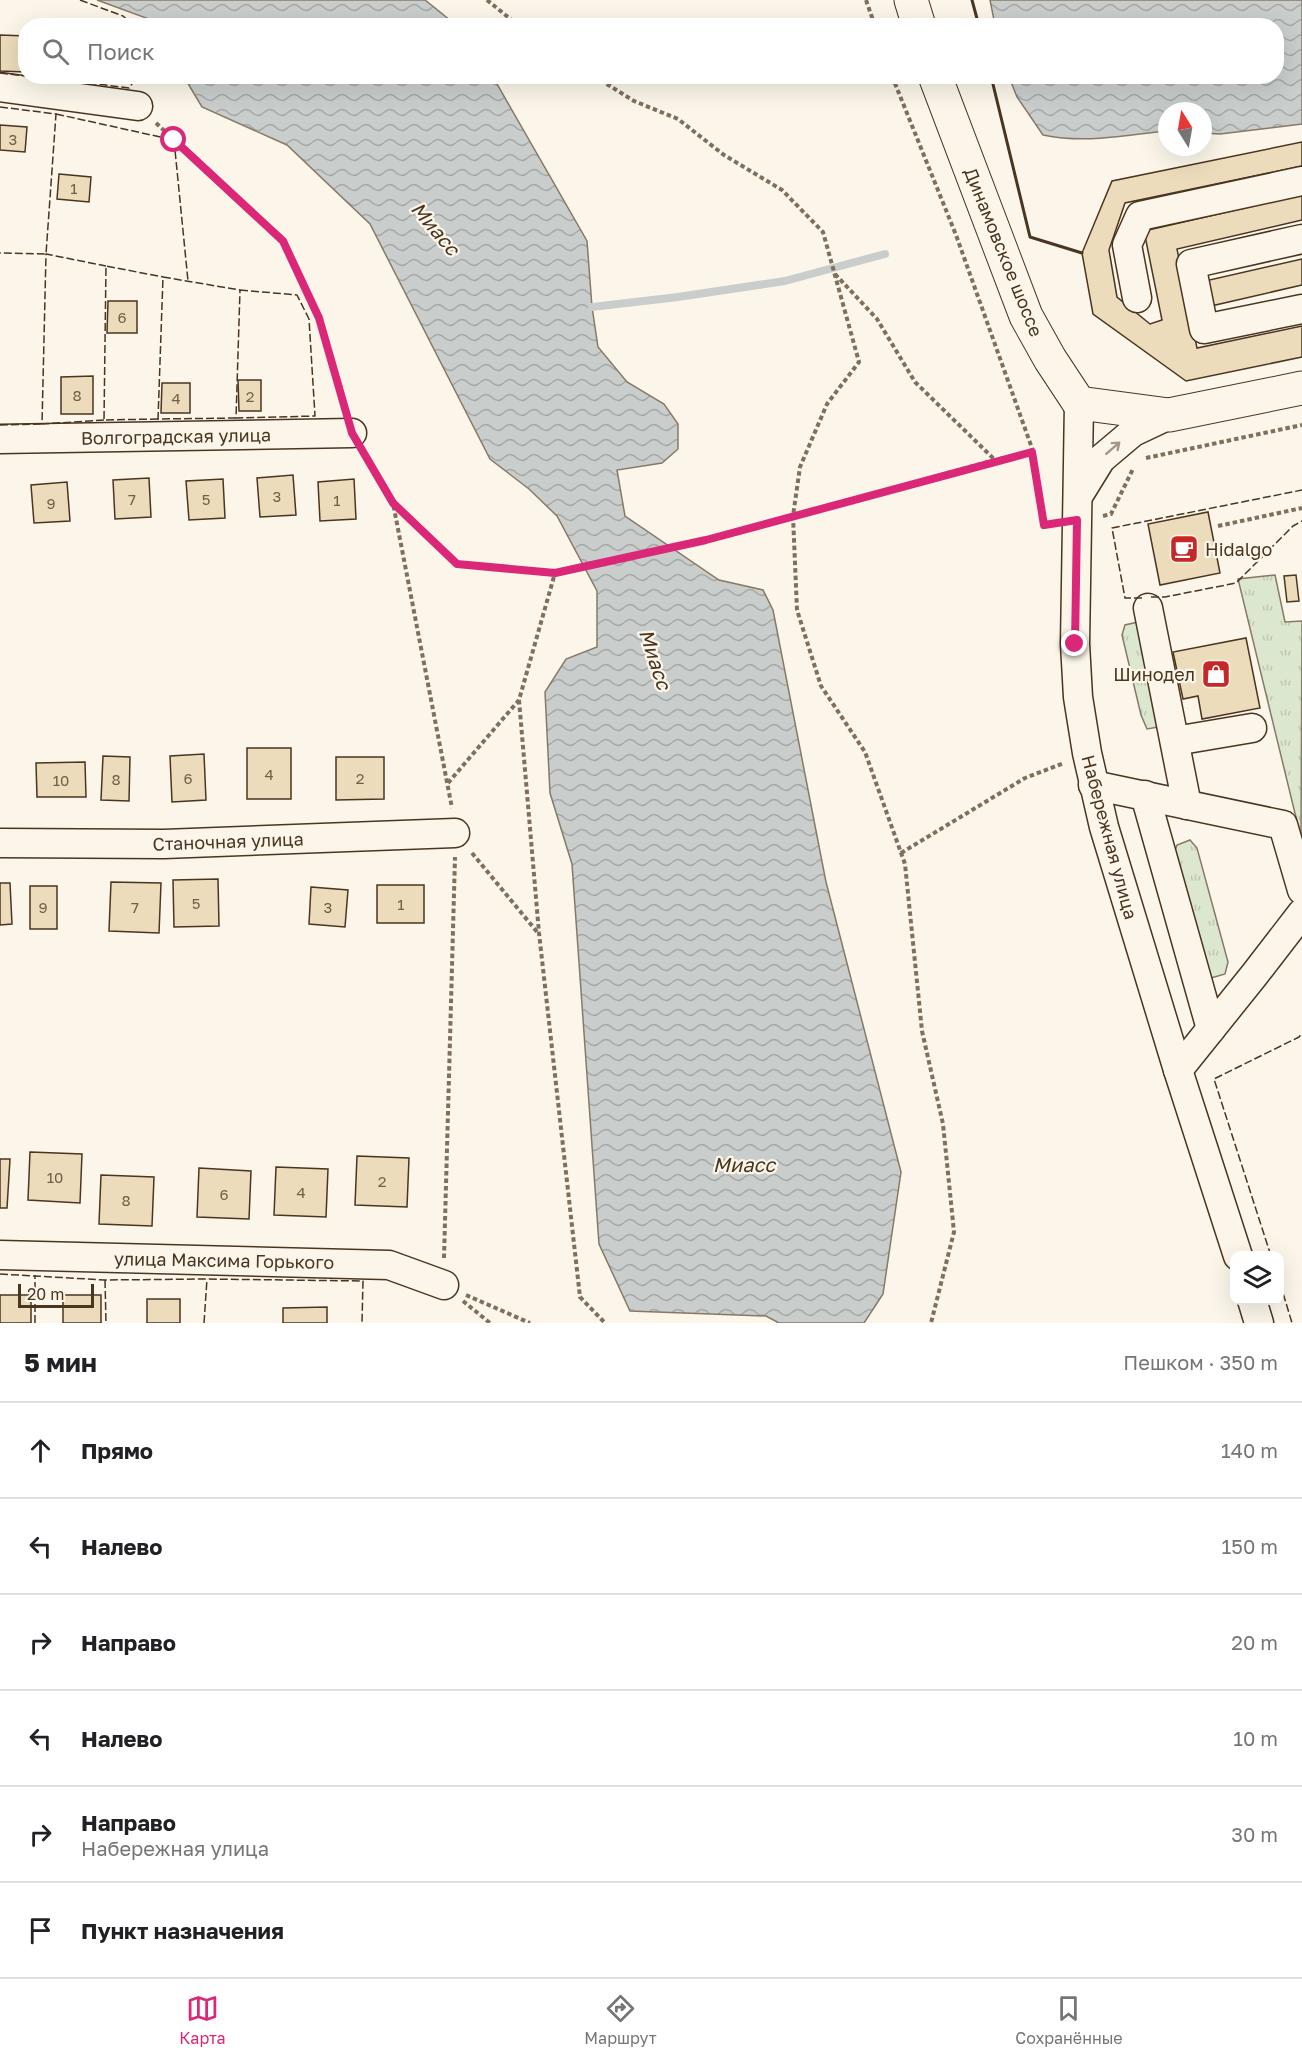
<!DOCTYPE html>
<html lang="ru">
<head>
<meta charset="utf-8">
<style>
  body { margin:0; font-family:"Golos Text",sans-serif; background:#f2f2f2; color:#202124 }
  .controls { position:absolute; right:18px; bottom:18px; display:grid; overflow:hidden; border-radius:12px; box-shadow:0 6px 24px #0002 }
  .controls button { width:54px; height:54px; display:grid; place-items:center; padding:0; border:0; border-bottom:2px solid #e0e0e0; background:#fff; color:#202124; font:30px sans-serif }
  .compass { position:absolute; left:1158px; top:102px; width:54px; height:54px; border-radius:50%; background:#fff; box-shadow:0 6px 24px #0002; rotate:349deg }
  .scale { position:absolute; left:18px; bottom:15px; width:76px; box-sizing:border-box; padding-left:6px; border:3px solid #4a3520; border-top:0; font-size:16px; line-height:21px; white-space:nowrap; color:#4a3520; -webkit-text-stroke:4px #fbf6e9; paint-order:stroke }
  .stop { position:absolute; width:18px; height:18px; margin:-14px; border:4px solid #db2777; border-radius:50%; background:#fff }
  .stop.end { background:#db2777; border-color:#fff; box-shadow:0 2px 6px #0008 }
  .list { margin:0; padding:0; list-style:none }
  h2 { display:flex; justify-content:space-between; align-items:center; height:78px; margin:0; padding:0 24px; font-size:26px }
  h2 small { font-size:20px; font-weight:400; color:#757577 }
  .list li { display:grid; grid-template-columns:39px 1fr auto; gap:18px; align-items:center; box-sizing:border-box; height:96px; padding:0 24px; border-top:2px solid #e0e0e0 }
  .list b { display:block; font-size:22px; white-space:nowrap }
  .list p { margin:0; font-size:20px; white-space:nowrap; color:#757577 }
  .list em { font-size:20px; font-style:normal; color:#757577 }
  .icon { flex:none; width:33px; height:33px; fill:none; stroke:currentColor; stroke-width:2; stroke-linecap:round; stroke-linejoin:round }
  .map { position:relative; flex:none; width:1302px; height:1323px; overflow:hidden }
  .search { position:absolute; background:#fff; box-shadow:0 6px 24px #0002; left:18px; right:18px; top:18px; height:66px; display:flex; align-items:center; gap:15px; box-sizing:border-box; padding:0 21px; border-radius:24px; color:#757577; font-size:22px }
  .sheet { height:654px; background:#fff }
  nav { display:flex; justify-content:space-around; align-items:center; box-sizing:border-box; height:84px; border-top:2px solid #e0e0e0; background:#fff; font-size:16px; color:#757577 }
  nav a { display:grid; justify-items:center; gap:3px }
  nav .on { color:#db2777 }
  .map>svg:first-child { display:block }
  .grass { fill:url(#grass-tufts); stroke:#887966; stroke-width:1.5 }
  .water { fill:url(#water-waves); stroke:#887966; stroke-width:1.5 }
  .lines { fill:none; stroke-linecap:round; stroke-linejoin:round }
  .stream { stroke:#c9cecd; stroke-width:8 }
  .building { fill:#ecdcbc; stroke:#4a3520; stroke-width:1.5 }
  .minor-casing { stroke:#4a3520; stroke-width:31 }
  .major-casing { stroke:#4a3520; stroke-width:35 }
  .path { stroke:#7f6f5c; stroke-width:4; stroke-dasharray:4.5 3; stroke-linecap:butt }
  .minor { stroke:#fbf6e9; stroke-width:28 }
  .major { stroke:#fbf6e9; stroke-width:33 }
  .fence { stroke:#4a3520; stroke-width:1.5; stroke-dasharray:8 3; stroke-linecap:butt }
  .wall { stroke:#4a3520; stroke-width:3 }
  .oneway { stroke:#a29684 }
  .route { stroke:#db2777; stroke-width:8 }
  .labels { text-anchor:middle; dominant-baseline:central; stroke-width:4.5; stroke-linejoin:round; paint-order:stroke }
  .number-label { font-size:15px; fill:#725f47 }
  .street-label { font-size:18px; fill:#4a3520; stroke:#fbf6e9 }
  .poi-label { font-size:18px; fill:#4a3520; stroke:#fbf6e9; text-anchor:start }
  .water-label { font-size:20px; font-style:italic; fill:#4a3520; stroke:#fbf6e9 }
</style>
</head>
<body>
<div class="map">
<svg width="1302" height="1323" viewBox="0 0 1302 1323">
  <defs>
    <pattern id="grass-tufts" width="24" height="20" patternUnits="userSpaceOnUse" patternTransform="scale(1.5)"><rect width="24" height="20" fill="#dce7d0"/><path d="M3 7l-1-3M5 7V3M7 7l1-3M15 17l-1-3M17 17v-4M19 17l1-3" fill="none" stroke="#bec7b2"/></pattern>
    <pattern id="water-waves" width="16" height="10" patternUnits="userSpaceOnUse" patternTransform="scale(1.5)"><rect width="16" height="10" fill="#c9cecd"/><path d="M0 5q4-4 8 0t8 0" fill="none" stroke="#a5a8a6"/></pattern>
  </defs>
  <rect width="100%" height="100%" fill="#fbf6e9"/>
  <g class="grass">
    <polygon points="1275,575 1285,622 1302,621 1301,838 1238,579"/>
    <polygon points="1138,622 1159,727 1147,729 1141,715 1122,635 1125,625"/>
    <polygon points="1190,840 1197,848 1228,962 1225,974 1211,978 1173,856 1177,845"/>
  </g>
  <g class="water">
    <polygon points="97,0 425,0 456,25 153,25 149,19"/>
    <path d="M990 0H1302V124L1220 134 1203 133V111H1167V131C1124 135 1087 144 1043 135L1017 97 1009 77 1276 76V26L995 25Z"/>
    <polygon points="184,77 493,77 587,241 592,307 598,347 627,382 664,404 678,424 678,449 662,463 617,470 625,516 719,580 763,590 773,610 826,882 901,1172 883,1294 864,1323 779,1323 766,1316 630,1311 599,1244 572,864 550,793 545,692 566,659 597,647 597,591 557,516 529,489 490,459 370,224 287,145 202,107"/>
  </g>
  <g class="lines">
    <polyline class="stream" points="592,307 678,297 785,281 885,254"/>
  </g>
  <g class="building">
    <polygon points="0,35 26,36 26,72 0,71"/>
    <polygon points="0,125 27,127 25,152 0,150"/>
    <polygon points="1302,142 1302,166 1125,203 1109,250 1117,297 1150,324 1162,320 1144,231 1302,195 1302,220 1177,249 1197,348 1302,326 1302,357 1186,381 1093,314 1082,253 1112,181"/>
    <polygon points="59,174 91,177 89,202 57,199"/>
    <polygon points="1302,259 1302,285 1211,306 1205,281"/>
    <polygon points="108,301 137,301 137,333 107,333"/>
    <polygon points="93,376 93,414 61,414 61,377"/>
    <polygon points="238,380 261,380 261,411 239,411"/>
    <polygon points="162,383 190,383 190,413 161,413"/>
    <polygon points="293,475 296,515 260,517 257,478"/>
    <polygon points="149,478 151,517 115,519 113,480"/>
    <polygon points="223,479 225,518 189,520 186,481"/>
    <polygon points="354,479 356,519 320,521 318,482"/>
    <polygon points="67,482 70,521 34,523 31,485"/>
    <polygon points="1208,512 1220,573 1160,585 1148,524"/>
    <polygon points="1296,575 1299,601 1287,602 1284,576"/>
    <polygon points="1246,638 1260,708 1202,719 1198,696 1183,699 1173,652"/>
    <rect x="247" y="748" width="44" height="51"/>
    <polygon points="204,754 206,800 172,802 170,756"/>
    <polygon points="103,756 130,757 129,801 101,800"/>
    <polygon points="336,757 384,757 384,799 336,800"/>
    <polygon points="85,762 86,797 37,797 36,763"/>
    <polygon points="218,879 219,926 174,927 173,880"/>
    <polygon points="111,882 161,883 159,933 109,931"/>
    <polygon points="0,883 10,883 12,924 0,925"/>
    <rect x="377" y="885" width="47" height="38"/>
    <rect x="30" y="886" width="27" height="43"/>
    <polygon points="311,887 348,890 345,927 309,924"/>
    <polygon points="30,1152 82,1154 80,1203 28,1200"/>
    <polygon points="357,1156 409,1158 407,1207 355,1205"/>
    <polygon points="0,1159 10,1159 7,1208 0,1208"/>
    <polygon points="276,1167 328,1169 326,1217 274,1215"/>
    <polygon points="199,1168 251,1171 249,1219 197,1217"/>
    <polygon points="101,1175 154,1177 152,1226 99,1224"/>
    <rect x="0" y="1295" width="31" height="28"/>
    <rect x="63" y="1295" width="38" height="28"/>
    <rect x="147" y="1299" width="33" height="24"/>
    <polygon points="327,1307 327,1323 283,1323 283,1308"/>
  </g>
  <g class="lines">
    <g class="minor-casing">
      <g id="minor">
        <polyline points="0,87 138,106"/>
        <polyline points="1302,239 1191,264 1204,329 1302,309"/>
        <polyline points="1137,298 1127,245 1140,216 1302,181"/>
        <polyline points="1079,403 1075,644 1078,697 1087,753 1104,827 1178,1070 1238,1256"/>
        <polyline points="0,439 352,433"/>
        <polyline points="1080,493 1101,459 1133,432 1169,415"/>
        <polyline points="1148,608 1187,805"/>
        <polyline points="1175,741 1252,728"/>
        <polyline points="1093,785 1283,825 1302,890"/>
        <polyline points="1145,795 1211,1029"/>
        <polyline points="0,843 164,844 455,833"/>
        <polyline points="1178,1070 1255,974 1302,913"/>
        <polyline points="0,1255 389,1265 444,1285"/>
        <polyline points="1252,1300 1259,1323"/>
      </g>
    </g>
    <g class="major-casing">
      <g id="major">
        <polyline points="911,0 919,26"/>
        <polyline points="935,76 1026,316 1050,359 1079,403 1169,415 1302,388"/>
      </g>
    </g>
    <g class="path">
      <polyline points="487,0 519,26"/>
      <polyline points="866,0 875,26"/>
      <polyline points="594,76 634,101 678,119 724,155 782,190 823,232 859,362 827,404 800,467 793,516 797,610 821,686 865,752 905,864 922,1031 943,1124 954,1232 931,1323"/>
      <polyline points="892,76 956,235 1033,451 1044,525 1051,524"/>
      <polyline points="156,123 283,241 319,318 344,406"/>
      <polyline points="835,274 877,319 915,382 995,460"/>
      <polyline points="364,454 393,503 452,808"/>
      <polyline points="1146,458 1302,425"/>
      <polyline points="393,503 457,564 555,573 706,540 995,460 1033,451"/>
      <polyline points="1103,516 1111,514 1133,469"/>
      <polyline points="1218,526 1302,508"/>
      <polyline points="519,700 539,933 580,1297 605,1323"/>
      <polyline points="448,783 519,700 555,573"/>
      <polyline points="472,853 538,933"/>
      <polyline points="901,853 1025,778 1064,763"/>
      <polyline points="444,1258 455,857"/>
      <polyline points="466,1295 530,1323"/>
      <polyline points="463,1301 490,1323"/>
    </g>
    <use href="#minor" class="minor"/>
    <use href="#major" class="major"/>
    <g class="fence">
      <polyline points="80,0 123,16 134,26"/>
      <polyline points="0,73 26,76"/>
      <polyline points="34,76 129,88 138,76"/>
      <polyline points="0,107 56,114 46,254 0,253"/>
      <polyline points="56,114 174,140 188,281"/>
      <polygon points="240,290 297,295 309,319 315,416 236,418"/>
      <polyline points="236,418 158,419 163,277 240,290"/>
      <polyline points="158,419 104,420 106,266 163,277"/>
      <polyline points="104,420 42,424 46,254 106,266"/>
      <polyline points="0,425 42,424"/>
      <polyline points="1151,597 1165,597 1236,583 1293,526 1302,521"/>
      <polyline points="1142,598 1125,598 1112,528 1302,490"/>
      <polyline points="1271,1256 1214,1079 1299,1037 1302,1033"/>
      <polyline points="0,1274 105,1280 207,1279 363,1281 362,1323"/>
      <polyline points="105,1280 106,1323"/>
      <polyline points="1280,1283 1292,1323"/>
      <polyline points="35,1323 35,1275"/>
      <polyline points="204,1323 207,1279"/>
    </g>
    <g class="wall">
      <polyline points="972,0 979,26"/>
      <polyline points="991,76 1030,237 1082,253"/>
    </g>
  </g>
  <defs><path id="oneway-shaft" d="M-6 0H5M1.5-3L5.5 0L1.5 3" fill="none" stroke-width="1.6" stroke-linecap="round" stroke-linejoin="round" transform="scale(1.5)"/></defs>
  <use class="oneway" href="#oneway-shaft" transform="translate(1113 448) rotate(-41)"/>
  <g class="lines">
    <polyline class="route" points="174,140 283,241 319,318 352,433 393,503 457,564 555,573 706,540 1032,452 1044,525 1077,520 1075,644"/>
  </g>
  <defs>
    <g id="cafe-square" transform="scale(1.5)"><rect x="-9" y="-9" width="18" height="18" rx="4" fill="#c62828" stroke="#fbf6e9"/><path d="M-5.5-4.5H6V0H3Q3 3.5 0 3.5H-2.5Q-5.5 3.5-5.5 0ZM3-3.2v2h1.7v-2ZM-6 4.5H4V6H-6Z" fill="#fff"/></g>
    <g id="shop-square" transform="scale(1.5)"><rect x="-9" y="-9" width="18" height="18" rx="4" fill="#c62828" stroke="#fbf6e9"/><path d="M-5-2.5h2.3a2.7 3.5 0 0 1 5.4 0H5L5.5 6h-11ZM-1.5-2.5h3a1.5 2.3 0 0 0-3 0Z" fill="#fff"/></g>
  </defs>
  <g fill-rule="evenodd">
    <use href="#cafe-square" x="1184" y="549"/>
    <use href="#shop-square" x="1216" y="674"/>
  </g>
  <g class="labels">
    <g class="number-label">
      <text x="13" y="139">3</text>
      <text x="74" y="188">1</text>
      <text x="122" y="317">6</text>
      <text x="77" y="395">8</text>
      <text x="250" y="396">2</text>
      <text x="176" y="398">4</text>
      <text x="277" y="496">3</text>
      <text x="132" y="499">7</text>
      <text x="206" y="499">5</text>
      <text x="337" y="500">1</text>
      <text x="51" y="503">9</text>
      <text x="269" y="774">4</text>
      <text x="188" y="778">6</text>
      <text x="360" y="778">2</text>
      <text x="116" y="779">8</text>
      <text x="61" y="780">10</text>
      <text x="196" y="903">5</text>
      <text x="401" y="904">1</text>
      <text x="43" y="907">9</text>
      <text x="135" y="907">7</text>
      <text x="328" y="907">3</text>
      <text x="55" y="1177">10</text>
      <text x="382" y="1181">2</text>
      <text x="301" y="1192">4</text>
      <text x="224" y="1194">6</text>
      <text x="126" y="1200">8</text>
    </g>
    <g class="street-label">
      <text transform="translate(1004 252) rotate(68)">Динамовское шоссе</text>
      <text transform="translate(176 436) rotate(-1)">Волгоградская улица</text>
      <text transform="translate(1110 837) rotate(75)">Набережная улица</text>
      <text transform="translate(228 841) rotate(-2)">Станочная улица</text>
      <text transform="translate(224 1260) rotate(1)">улица Максима Горького</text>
    </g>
    <g class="poi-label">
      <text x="1205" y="549">Hidalgo</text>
      <text x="1195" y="674" text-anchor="end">Шинодел</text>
    </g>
    <g class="water-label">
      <text transform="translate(436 228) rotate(50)">Миасс</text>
      <text transform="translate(656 659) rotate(72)">Миасс</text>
      <text x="744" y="1164">Миасс</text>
    </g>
  </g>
</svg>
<div class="controls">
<button><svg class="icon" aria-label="layers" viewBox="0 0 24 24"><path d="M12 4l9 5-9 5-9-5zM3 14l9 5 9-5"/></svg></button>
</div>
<svg class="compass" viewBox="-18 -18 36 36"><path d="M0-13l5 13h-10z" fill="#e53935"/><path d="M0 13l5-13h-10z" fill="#757577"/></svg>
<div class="scale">20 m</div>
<div class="stop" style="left:174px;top:140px"></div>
<div class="stop end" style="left:1075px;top:644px"></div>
<div class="search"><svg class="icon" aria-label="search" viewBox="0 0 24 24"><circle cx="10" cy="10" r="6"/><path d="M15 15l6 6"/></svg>Поиск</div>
</div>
<section class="sheet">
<h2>5 мин<small>Пешком · 350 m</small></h2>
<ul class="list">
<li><svg class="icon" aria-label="ahead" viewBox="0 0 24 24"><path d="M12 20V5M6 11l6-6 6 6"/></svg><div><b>Прямо</b></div><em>140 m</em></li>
<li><svg class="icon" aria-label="left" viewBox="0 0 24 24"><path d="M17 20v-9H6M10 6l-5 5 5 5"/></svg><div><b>Налево</b></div><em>150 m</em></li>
<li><svg class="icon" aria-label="right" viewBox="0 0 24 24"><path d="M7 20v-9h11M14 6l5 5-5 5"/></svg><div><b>Направо</b></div><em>20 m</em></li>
<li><svg class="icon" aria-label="left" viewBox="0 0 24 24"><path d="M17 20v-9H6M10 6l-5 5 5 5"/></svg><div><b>Налево</b></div><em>10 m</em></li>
<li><svg class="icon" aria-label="right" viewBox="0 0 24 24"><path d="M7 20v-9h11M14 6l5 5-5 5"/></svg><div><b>Направо</b><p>Набережная улица</p></div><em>30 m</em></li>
<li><svg class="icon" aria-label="arrive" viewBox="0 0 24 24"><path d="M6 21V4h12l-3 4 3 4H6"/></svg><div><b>Пункт назначения</b></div></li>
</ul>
</section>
<nav>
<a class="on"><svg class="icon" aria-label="map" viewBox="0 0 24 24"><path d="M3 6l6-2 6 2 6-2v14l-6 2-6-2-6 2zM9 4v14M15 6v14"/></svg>Карта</a>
<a><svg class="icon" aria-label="directions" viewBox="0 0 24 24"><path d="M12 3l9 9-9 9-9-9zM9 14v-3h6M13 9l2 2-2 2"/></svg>Маршрут</a>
<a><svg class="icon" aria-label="saved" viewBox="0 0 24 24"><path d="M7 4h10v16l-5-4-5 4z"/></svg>Сохранённые</a>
</nav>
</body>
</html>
